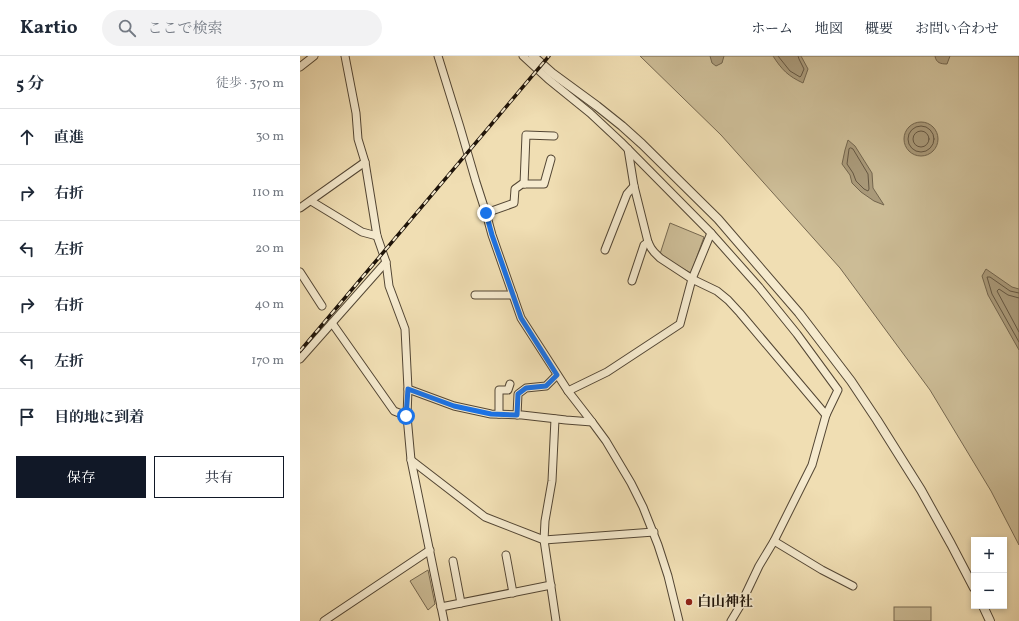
<!DOCTYPE html>
<html lang="ja">
<head>
<meta charset="utf-8">
<style>
  body { margin:0; font-family:Vollkorn,"Noto Serif JP",serif; background:#f2f2f3; color:#1f2937 }
  .controls { position:absolute; right:12px; bottom:12px; display:grid; overflow:hidden; border-radius:0px; box-shadow:0 2px 6px #0003 }
  .controls button { width:36px; height:36px; display:grid; place-items:center; padding:0; border:0; border-bottom:1px solid #e0e1e3; background:#fff; color:#1f2937; font:20px sans-serif }
  .stop { position:absolute; width:12px; height:12px; margin:-9px; border:3px solid #1a73e8; border-radius:50%; background:#fff }
  .stop.end { background:#1a73e8; border-color:#fff; box-shadow:0 1px 4px #0008 }
  .list { margin:0; padding:0; list-style:none }
  h2 { display:flex; justify-content:space-between; align-items:center; height:52px; margin:0; padding:0 16px; font-size:17px }
  h2 small { font-size:13px; font-weight:400; color:#747a83 }
  .list li { display:grid; grid-template-columns:26px 1fr auto; gap:12px; align-items:center; box-sizing:border-box; height:56px; padding:0 16px; border-top:1px solid #e0e1e3 }
  .list b { display:block; font-size:15px; white-space:nowrap }
  .list em { font-size:13px; font-style:normal; color:#747a83 }
  .actions { display:flex; gap:8px; padding:12px 16px }
  .actions a { flex:1; padding:9px 0; border:1px solid #111827; border-radius:0px; text-align:center; font-size:14px; color:#111827 }
  .actions .main { background:#111827; color:#fff }
  .icon { flex:none; width:22px; height:22px; fill:none; stroke:currentColor; stroke-width:2; stroke-linecap:round; stroke-linejoin:round }
  .map { position:relative; flex:none; width:719px; height:565px; overflow:hidden }
  header { display:flex; align-items:center; gap:24px; box-sizing:border-box; height:56px; padding:0 20px; background:#fff; border-bottom:1px solid #e0e1e3 }
  header strong { font-size:19px }
  nav { display:flex; gap:22px; margin-inline-start:auto; font-size:14px }
  .search { width:280px; height:36px; background:#f2f2f3; display:flex; align-items:center; gap:10px; box-sizing:border-box; padding:0 14px; border-radius:22px; color:#747a83; font-size:15px }
  main { display:flex }
  aside { flex:1; background:#fff }
  .map>svg:first-child { display:block }
  .green { fill:#ccbc96; stroke:#766850 }
  .water { fill:#a99979; stroke:#72644c }
  .lines { fill:none; stroke-linecap:round; stroke-linejoin:round }
  .shore { stroke:#645641; stroke-width:1 }
  .minor-casing { stroke:#534634; stroke-width:9 }
  .tertiary-casing { stroke:#534634; stroke-width:10 }
  .minor { stroke:#f5eace; stroke-width:7 }
  .tertiary { stroke:#f5eace; stroke-width:8 }
  .rail-casing { stroke:#1f1409; stroke-width:3.5 }
  .rail { stroke:#f5eace; stroke-width:2; stroke-dasharray:6; stroke-linecap:butt }
  .route { stroke:#1a73e8; stroke-width:5 }
  .poi-dot { fill:#8f2418; stroke:#f5eace; stroke-width:1.5 }
  .labels { text-anchor:middle; dominant-baseline:central; stroke-width:3.5; stroke-linejoin:round; paint-order:stroke }
  .poi-label { font-size:14px; font-weight:bold; fill:#1f1409; stroke:#f5eace; text-anchor:start }
</style>
</head>
<body>
<header>
<strong>Kartio</strong>
<div class="search"><svg class="icon" aria-label="search" viewBox="0 0 24 24"><circle cx="10" cy="10" r="6"/><path d="M15 15l6 6"/></svg>ここで検索</div>
<nav><a>ホーム</a><a>地図</a><a>概要</a><a>お問い合わせ</a></nav>
</header>
<main>
<aside>
<h2>5 分<small>徒歩 · 370 m</small></h2>
<ul class="list">
<li><svg class="icon" aria-label="ahead" viewBox="0 0 24 24"><path d="M12 20V5M6 11l6-6 6 6"/></svg><div><b>直進</b></div><em>30 m</em></li>
<li><svg class="icon" aria-label="right" viewBox="0 0 24 24"><path d="M7 20v-9h11M14 6l5 5-5 5"/></svg><div><b>右折</b></div><em>110 m</em></li>
<li><svg class="icon" aria-label="left" viewBox="0 0 24 24"><path d="M17 20v-9H6M10 6l-5 5 5 5"/></svg><div><b>左折</b></div><em>20 m</em></li>
<li><svg class="icon" aria-label="right" viewBox="0 0 24 24"><path d="M7 20v-9h11M14 6l5 5-5 5"/></svg><div><b>右折</b></div><em>40 m</em></li>
<li><svg class="icon" aria-label="left" viewBox="0 0 24 24"><path d="M17 20v-9H6M10 6l-5 5 5 5"/></svg><div><b>左折</b></div><em>170 m</em></li>
<li><svg class="icon" aria-label="arrive" viewBox="0 0 24 24"><path d="M6 21V4h12l-3 4 3 4H6"/></svg><div><b>目的地に到着</b></div></li>
</ul>
<div class="actions"><a class="main">保存</a><a>共有</a></div>
</aside>
<div class="map">
<svg width="719" height="565" viewBox="0 0 719 565">
  <rect width="100%" height="100%" fill="#f0deb3"/>
  <filter id="stains"><feTurbulence type="fractalNoise" baseFrequency=".005" numOctaves="4"/><feColorMatrix values="0 0 0 0 .2 0 0 0 0 .09 0 0 0 0 .02 0 0 0 .5 -.17"/></filter>
  <radialGradient id="worn" r=".72"><stop offset=".6" stop-color="#630" stop-opacity="0"/><stop offset="1" stop-color="#630" stop-opacity=".3"/></radialGradient>
  <g class="green">
    <polygon points="340,0 719,0 719,489 691,435 630,334 540,212 421,79"/>
    <polygon points="370,167 404,181 391,217 371,206 360,198"/>
    <polygon points="128,514 135,548 128,554 110,525"/>
    <rect x="594" y="551" width="37" height="14"/>
  </g>
  <g class="water">
    <polygon points="410,0 424,0 422,7 416,10 412,7"/>
    <path d="M473 0H501L508 13 503 27C488 20 482 14 473 0Z"/>
    <path d="M635 0H650L647 8C641 8 636 7 635 0Z"/>
    <circle cx="621" cy="83" r="17"/>
    <polygon points="548,84 555,90 572,117 573,132 584,149 574,145 561,136 552,127 550,119 542,108 545,94"/>
    <polygon points="686,213 712,231 719,233 719,294 688,239 682,220"/>
  </g>
  <g class="lines">
    <g class="shore">
      <polyline points="478,0 490,15 500,21 501,20 504,13 499,3 498,0"/>
      <circle cx="621" cy="83" r="13"/>
      <circle cx="621" cy="83" r="8"/>
      <polygon points="551,92 553,93 568,118 569,133 568,135 564,133 556,125 553,117 547,108 549,93"/>
      <polyline points="719,237 710,235 690,221 687,221 692,238 719,286"/>
      <polyline points="719,242 708,239 699,233 697,235 719,276"/>
    </g>
    <g class="minor-casing">
      <g id="minor">
        <polyline points="45,0 56,57 58,83 65,106 77,180 86,206 89,230 105,273 108,333 107,360 111,404 144,565"/>
        <polyline points="138,0 160,71 176,126 186,157 192,179 221,262 268,335 292,366 306,385 331,427 343,451 358,489 368,520 379,565"/>
        <polyline points="223,0 248,23 290,57 321,86 411,177 459,231 497,278 538,334 526,359 512,409 474,485 459,510 440,550 431,565"/>
        <polyline points="0,11 14,0"/>
        <polyline points="328,93 334,130 348,186 351,192 354,196 360,202 392,223 411,177"/>
        <polyline points="224,128 226,79 254,80"/>
        <polyline points="11,145 62,176 77,180"/>
        <polyline points="0,152 65,106"/>
        <polyline points="186,157 214,147 215,133 222,128 244,128 251,103"/>
        <polyline points="305,194 327,138 334,130"/>
        <polyline points="0,216 22,250"/>
        <polyline points="332,225 344,189 348,186"/>
        <polyline points="175,239 213,239"/>
        <polyline points="32,267 94,355 107,360"/>
        <polyline points="0,303 86,206"/>
        <polyline points="108,333 154,350 191,358 222,359 266,364 292,366"/>
        <polyline points="268,335 307,316 380,268 392,223 417,235 428,244 440,257 526,359"/>
        <polyline points="199,358 199,334 208,334 210,328"/>
        <polyline points="217,359 218,338 226,332 246,330 257,319"/>
        <polyline points="255,363 252,425 245,465 244,484 256,565"/>
        <polyline points="111,404 185,461 244,484 354,476"/>
        <polyline points="474,485 522,514 553,530"/>
        <polyline points="206,499 213,537"/>
        <polyline points="153,505 161,547"/>
        <polyline points="141,551 251,529"/>
        <polyline points="24,565 130,494"/>
      </g>
    </g>
    <g class="tertiary-casing">
      <g id="tertiary">
        <polyline points="233,0 252,17 297,50 322,70 342,88 418,163 499,257 551,325 577,364 621,434 651,488 674,532"/>
        <polyline points="683,550 690,565"/>
      </g>
    </g>
    <use href="#minor" class="minor"/>
    <use href="#tertiary" class="tertiary"/>
    <g class="rail-casing">
      <polyline id="rail" points="0,295 249,0"/>
    </g>
    <use href="#rail" class="rail"/>
  </g>
  <g class="lines">
    <polyline class="route" points="106,360 108,333 154,350 191,358 217,359 218,338 226,332 246,330 257,319 221,262 192,179 186,157"/>
  </g>
  <circle class="poi-dot" cx="389" cy="546" r="4"/>
  <g class="labels">
    <g class="poi-label">
      <text x="397" y="546">白山神社</text>
    </g>
  </g>
  <rect width="100%" height="100%" filter="url(#stains)"/>
  <rect width="100%" height="100%" fill="url(#worn)"/>
</svg>
<div class="controls">
<button>+</button>
<button>−</button>
</div>
<div class="stop" style="left:106px;top:360px"></div>
<div class="stop end" style="left:186px;top:157px"></div>
</div>
</main>
</body>
</html>
